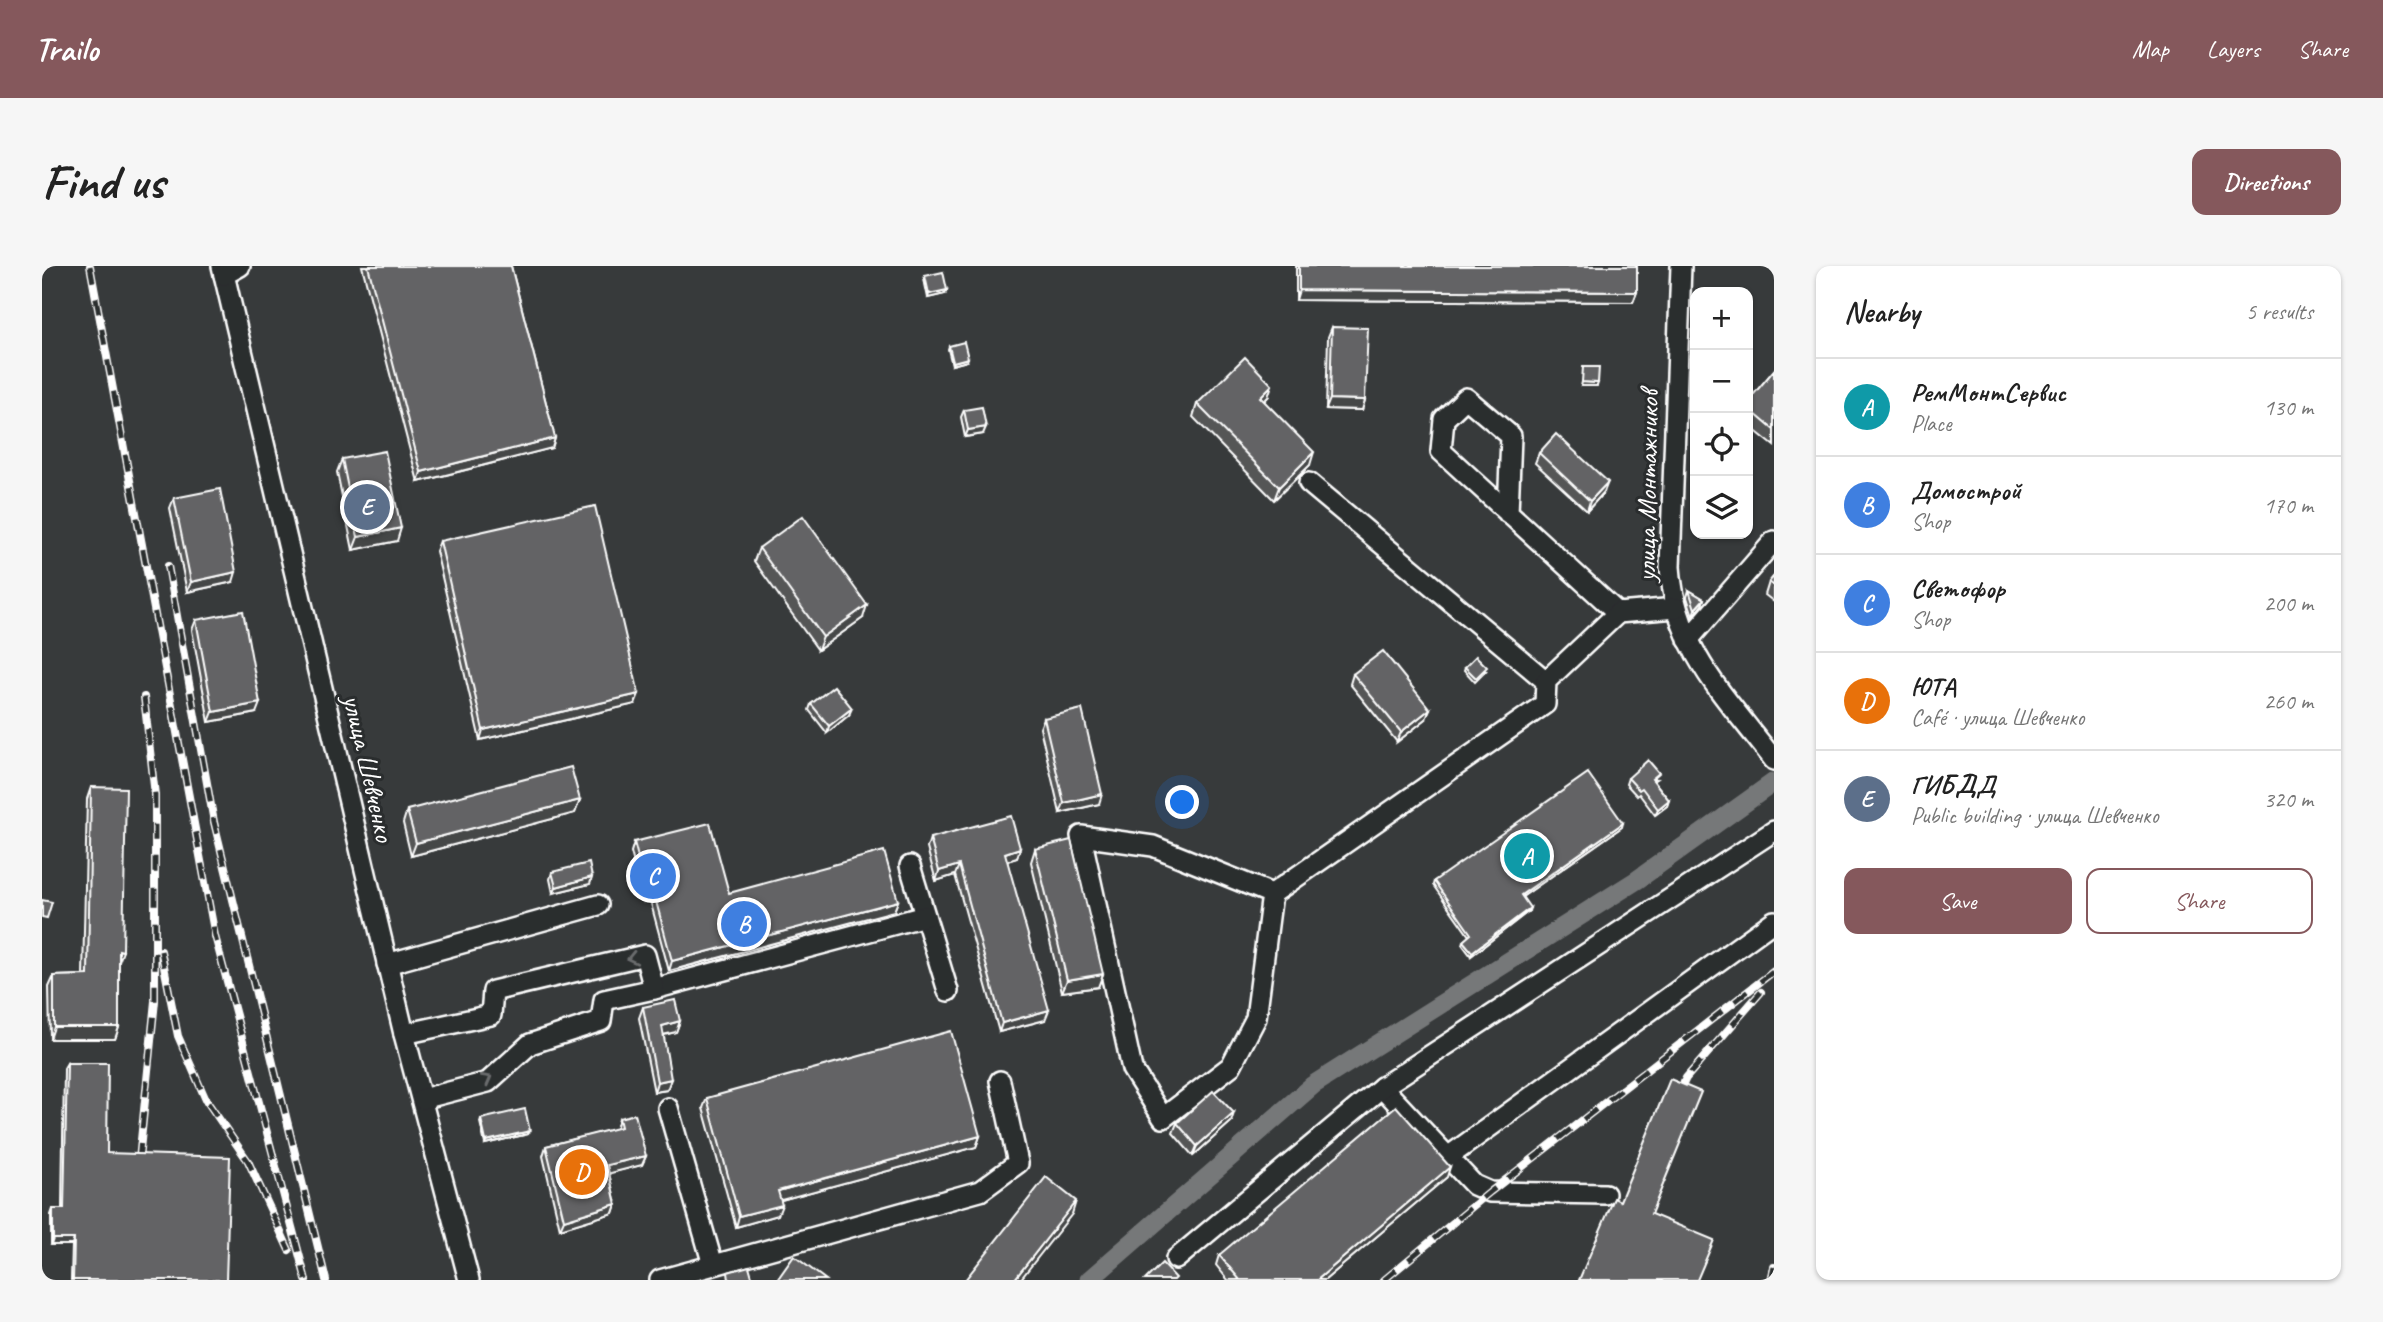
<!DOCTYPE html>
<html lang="en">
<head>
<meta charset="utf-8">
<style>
  body { margin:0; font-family:Caveat,sans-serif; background:#f6f6f6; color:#222 }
  .controls { position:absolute; right:21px; top:21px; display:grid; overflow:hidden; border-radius:14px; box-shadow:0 2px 5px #0004 }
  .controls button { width:63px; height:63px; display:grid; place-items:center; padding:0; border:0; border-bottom:2px solid #e0e0e0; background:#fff; color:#222; font:35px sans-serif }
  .you { position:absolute; left:1141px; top:537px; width:24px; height:24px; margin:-18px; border:5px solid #fff; border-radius:50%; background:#1a73e8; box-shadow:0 0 0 10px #1a73e833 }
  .badge { display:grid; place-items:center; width:46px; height:46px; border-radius:50%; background:#85585c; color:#fff; font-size:23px; font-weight:700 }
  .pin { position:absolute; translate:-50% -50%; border:4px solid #fff; box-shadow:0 2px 7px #0006 }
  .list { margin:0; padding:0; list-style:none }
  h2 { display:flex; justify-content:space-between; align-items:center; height:91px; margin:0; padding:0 28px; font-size:30px }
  h2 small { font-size:23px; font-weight:400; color:#767676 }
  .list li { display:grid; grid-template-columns:46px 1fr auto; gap:21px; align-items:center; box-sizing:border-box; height:98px; padding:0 28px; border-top:2px solid #e0e0e0 }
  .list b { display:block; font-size:26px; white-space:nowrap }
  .list p { margin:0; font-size:23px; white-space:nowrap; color:#767676 }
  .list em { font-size:23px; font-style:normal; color:#767676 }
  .actions { display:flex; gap:14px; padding:21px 28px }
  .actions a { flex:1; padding:16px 0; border:2px solid #85585c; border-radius:14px; text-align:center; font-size:24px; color:#85585c }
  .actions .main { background:#85585c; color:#fff }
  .icon { flex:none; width:38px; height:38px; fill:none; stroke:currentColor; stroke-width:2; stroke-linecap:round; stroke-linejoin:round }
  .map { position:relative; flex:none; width:1732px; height:1014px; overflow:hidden; border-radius:14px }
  header { display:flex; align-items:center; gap:42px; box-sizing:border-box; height:98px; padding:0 35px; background:#85585c; color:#fff }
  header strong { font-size:33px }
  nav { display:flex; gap:38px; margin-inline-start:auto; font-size:24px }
  .intro { display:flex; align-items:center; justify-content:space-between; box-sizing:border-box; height:168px; padding:0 42px }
  h1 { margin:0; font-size:49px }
  .button { padding:18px 32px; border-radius:14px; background:#85585c; color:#fff; font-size:24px; font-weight:700 }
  main { display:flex; gap:42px; padding:0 42px }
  aside { flex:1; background:#fff; border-radius:14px; box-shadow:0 2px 5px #0004 }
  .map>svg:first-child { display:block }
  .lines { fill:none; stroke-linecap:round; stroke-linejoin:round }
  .canal { stroke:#767879; stroke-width:19 }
  .minor-casing { stroke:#fff; stroke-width:24 }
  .minor { stroke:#2a2d2e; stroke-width:19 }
  .rail-casing { stroke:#fff; stroke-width:8 }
  .rail { stroke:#2a2d2e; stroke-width:5; stroke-dasharray:16; stroke-linecap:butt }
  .wall { fill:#555657; stroke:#fff; stroke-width:2 }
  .shaded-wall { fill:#454647; stroke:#fff; stroke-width:2 }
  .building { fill:#636465; stroke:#fff; stroke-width:2 }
  .oneway { stroke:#6a6c6d }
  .labels { text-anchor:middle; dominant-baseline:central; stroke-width:6; stroke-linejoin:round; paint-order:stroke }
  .street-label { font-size:28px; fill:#fff; stroke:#2a2d2e }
</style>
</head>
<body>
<header>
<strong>Trailo</strong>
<nav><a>Map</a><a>Layers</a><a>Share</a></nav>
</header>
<div class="intro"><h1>Find us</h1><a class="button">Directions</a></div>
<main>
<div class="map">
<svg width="1732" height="1014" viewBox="0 0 1732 1014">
  <rect width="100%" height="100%" fill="#373a3b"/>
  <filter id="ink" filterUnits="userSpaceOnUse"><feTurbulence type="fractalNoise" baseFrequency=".0143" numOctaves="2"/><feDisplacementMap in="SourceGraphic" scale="14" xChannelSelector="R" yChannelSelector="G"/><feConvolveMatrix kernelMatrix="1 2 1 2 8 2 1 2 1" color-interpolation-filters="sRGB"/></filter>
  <g filter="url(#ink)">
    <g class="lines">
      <polyline class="canal" points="1047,1014 1271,819 1595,614 1732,516"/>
      <g class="minor-casing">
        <g id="minor">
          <polyline points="180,0 362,768 427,1014"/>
          <path d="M1639 0 1628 301C1634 385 1684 431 1732 494"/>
          <polyline points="182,9 198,0"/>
          <polyline points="1267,217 1504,415"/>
          <polyline points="1466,247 1469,170 1424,132 1402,153 1399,185 1576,347"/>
          <polyline points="1646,374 1732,275"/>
          <polyline points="868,600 906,725"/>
          <polyline points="1230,628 1111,580 1039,570 1090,803 1121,852 1189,800 1214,752 1230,628 1503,438 1504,415 1576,347 1634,342"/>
          <polyline points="345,698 556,639"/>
          <polyline points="612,723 883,650"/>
          <polyline points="362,768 449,749 451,725 603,689 612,723 562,734 559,755 488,778 446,816 380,833"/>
          <polyline points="1340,821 1432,919 1448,926 1563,928"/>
          <polyline points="626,842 671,999"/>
          <polyline points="1406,891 1732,655"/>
          <polyline points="1134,993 1340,821 1732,565"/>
          <polyline points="618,1014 938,925 976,897 958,815"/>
        </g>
      </g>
      <use href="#minor" class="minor"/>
      <g class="rail-casing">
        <g id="rail">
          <polyline points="48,0 173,670 264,1014"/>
          <polyline points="126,300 172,556 284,1014"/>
          <polyline points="119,685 136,770 164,834 206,895 247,984"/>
          <polyline points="1633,835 1644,812 1719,726"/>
          <polyline points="97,894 113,735 113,529 102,431"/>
          <polyline points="1342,1014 1448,926 1732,705"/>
          <polyline points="1729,1014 1732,1001"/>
        </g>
      </g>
      <use href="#rail" class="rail"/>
    </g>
    <g class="wall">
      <polygon points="320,0 469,0 513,172 510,182 376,216"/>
      <polygon points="1254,0 1595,0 1595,26 1591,36 1254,34"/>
      <polygon points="883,10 903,28 886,32 882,13"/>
      <polygon points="1290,61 1323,134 1320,144 1284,143 1286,71"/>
      <polygon points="907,80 925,95 910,99 906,83"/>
      <polygon points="1732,104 1732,180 1706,159 1706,135"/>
      <polygon points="1226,131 1222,135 1268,199 1232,234 1151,151 1155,138"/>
      <polygon points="922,144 941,168 923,171 919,151"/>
      <polygon points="1497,187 1562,226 1545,245 1493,197"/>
      <polygon points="300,193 355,275 311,284 295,206"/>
      <polygon points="132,232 191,316 145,326 128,242"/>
      <polygon points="398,275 593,438 438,474 394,285"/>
      <polygon points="717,282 821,352 776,384 712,295"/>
      <polygon points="1732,310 1732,336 1723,329 1727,316"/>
      <polygon points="1647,324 1662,333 1660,339 1651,350 1645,331"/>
      <polygon points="154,354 214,447 167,456 150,364"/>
      <polygon points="1423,401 1444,405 1433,416 1422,404"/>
      <polygon points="1311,408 1384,453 1355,476 1308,418"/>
      <polygon points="769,438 807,449 785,467 767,444"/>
      <polygon points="1002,452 1057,538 1018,547 998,462"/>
      <polygon points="1586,512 1615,513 1612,515 1627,534 1625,540 1613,549 1597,528 1595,530 1584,518"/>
      <polygon points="49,521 77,696 77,761 73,773 8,773 7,721 12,710 41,709 45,533"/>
      <polygon points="538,534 533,547 369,590 361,557 365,544"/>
      <polygon points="1580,561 1480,631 1487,645 1429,690 1420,678 1421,675 1427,670 1391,619 1392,615"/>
      <polygon points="888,572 978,582 975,592 965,595 1003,754 957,766 913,609 894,615 885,582"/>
      <polygon points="592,576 687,627 856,635 852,645 627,705 608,634 602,636 589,586"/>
      <polygon points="993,583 1061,708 1056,721 1020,726 989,596"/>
      <polygon points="510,606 550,611 548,618 511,627 508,613"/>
      <polygon points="601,741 638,755 634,766 622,769 625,824 612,826 597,752"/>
      <polygon points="25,797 65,887 184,1014 29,1014 30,979 9,979 9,949 11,943 20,943 22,802"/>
      <polygon points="665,832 938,870 934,881 739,934 736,949 694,961 661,842"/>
      <polygon points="577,852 604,890 600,899 567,907 574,938 571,947 518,963 501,890 504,880 574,863"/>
      <polygon points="439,853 488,865 486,868 443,878 438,856"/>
      <polygon points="1189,856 1151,890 1131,867 1135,857"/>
      <polygon points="1405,911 1283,1014 1186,1014 1174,999 1177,989"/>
    </g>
    <g class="shaded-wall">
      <polygon points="905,24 903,28 886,32 887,28"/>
      <polygon points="1257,24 1595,26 1591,36 1254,34"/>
      <polygon points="926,92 925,95 910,99 911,96"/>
      <polygon points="1540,116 1556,117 1555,120 1539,120"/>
      <polygon points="1230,119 1226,131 1213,144 1218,131"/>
      <polygon points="1288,133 1323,134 1320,144 1284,143"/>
      <polygon points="944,161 941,168 923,171 926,164"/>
      <polygon points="513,172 510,182 376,216 379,206"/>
      <polygon points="1272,186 1268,199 1232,234 1237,221"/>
      <polygon points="1566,216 1562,226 1545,245 1548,235"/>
      <polygon points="359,262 355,275 311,284 316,271"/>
      <polygon points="194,306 191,316 145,326 149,316"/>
      <polygon points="1662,333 1660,339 1651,350 1653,343"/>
      <polygon points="825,339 821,352 776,384 781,371"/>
      <polygon points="597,428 593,438 438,474 441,464"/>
      <polygon points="218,437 214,447 167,456 171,446"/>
      <polygon points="810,442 807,449 785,467 787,460"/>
      <polygon points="1388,443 1384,453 1355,476 1359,466"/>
      <polygon points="1060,528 1057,538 1018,547 1022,537"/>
      <polygon points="538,534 533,547 369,590 374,577"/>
      <polygon points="1627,534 1625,540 1613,549 1616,543"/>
      <polygon points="1581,557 1580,561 1477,633 1479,629"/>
      <polygon points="978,582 975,592 959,597 963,587"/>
      <polygon points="917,599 913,609 894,615 897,605"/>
      <polygon points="550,611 548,618 511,627 514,621"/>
      <polygon points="611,624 608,634 602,636 605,626"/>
      <polygon points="856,635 852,645 627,705 630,695"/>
      <polygon points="1488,642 1487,645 1429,690 1430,686"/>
      <polygon points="77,684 81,685 77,696"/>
      <polygon points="1061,708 1056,721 1020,726 1025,714"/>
      <polygon points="1007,744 1003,754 957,766 960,757"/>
      <polygon points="638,755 634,766 616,770 620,760"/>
      <polygon points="12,761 77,761 73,773 8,773"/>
      <polygon points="629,813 625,824 612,826 615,816"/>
      <polygon points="1192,847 1189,856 1151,890 1155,880"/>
      <polygon points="488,865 486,868 443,878 444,875"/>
      <polygon points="938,870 934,881 732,936 736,925"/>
      <polygon points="604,890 600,899 561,909 565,899"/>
      <polygon points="1408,901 1405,911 1283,1014 1275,1014"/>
      <polygon points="1034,935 1030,948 978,1014 972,1014"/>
      <polygon points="574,938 571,947 518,963 522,954"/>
      <polygon points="740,939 736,949 694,961 697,950"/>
      <polygon points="11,973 32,973 30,979 9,979"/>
    </g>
    <g class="building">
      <polygon points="326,0 469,0 513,172 379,206"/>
      <polygon points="1257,0 1595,0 1595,26 1257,24"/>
      <polygon points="901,6 905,24 887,28 883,10"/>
      <polygon points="1290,61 1326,62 1323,134 1288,133"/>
      <polygon points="922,76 926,92 911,96 907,80"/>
      <polygon points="1203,91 1230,119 1218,131 1272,186 1237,221 1155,138"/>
      <polygon points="1541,101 1557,101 1556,117 1540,116"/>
      <polygon points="1732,104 1732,164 1706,142 1706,135"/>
      <polygon points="940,141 944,161 926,164 922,144"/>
      <polygon points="1514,168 1566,216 1548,235 1497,187"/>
      <polygon points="343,185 359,262 316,271 300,193"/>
      <polygon points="178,223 194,306 149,316 132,232"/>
      <polygon points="553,240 597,428 441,464 398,275"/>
      <polygon points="761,250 825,339 781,371 717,282"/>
      <polygon points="1732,310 1732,320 1727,316"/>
      <polygon points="1647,324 1662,333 1653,343"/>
      <polygon points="201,345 218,437 171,446 154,354"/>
      <polygon points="1341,385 1388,443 1359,466 1311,408"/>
      <polygon points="1434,390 1445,401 1434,412 1423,401"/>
      <polygon points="792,420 810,442 787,460 769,438"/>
      <polygon points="1040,443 1060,528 1022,537 1002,452"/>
      <polygon points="1606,494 1617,507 1610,513 1627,534 1616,543 1600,522 1597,524 1586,512"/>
      <polygon points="529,501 538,534 374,577 365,544"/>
      <polygon points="1546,507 1581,557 1479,629 1488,642 1430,686 1421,675 1429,668 1392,615"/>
      <polygon points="49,521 84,522 81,685 77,684 77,761 12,761 12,710 46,709"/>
      <polygon points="969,550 978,582 963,587 1007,744 960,757 917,599 897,605 888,572"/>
      <polygon points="668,557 687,627 842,585 856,635 630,695 611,624 605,626 592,576"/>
      <polygon points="1029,574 1061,708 1025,714 993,583"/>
      <polygon points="547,597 550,611 514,621 510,606"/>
      <polygon points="0,634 10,636 5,652 0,651"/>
      <polygon points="633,734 638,755 620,760 629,813 615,816 601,741"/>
      <polygon points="909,765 938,870 736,925 740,939 697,950 665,832"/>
      <polygon points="25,797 66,797 65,887 188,891 184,1014 31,1014 32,973 11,973 11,943 22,943"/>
      <polygon points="1628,813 1659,826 1609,948 1672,974 1655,1014 1537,1014 1572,932 1578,935"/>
      <polygon points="1171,825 1192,847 1155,880 1135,857"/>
      <polygon points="1354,840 1408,901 1275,1014 1198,1014 1177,989"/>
      <polygon points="483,843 488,865 444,875 439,853"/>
      <polygon points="593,848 604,890 565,899 574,938 522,954 504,880 579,861 577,852"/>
      <polygon points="1004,911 1034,935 972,1014 923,1014"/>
      <polygon points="752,990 784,1014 735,1014"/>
      <polygon points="1120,997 1134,1012 1132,1014 1103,1014"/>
      <polygon points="707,1000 711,1014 687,1014 686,1006"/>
    </g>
    <defs><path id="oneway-chevron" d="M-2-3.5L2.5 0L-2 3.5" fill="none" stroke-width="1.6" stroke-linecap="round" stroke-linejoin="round" transform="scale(1.75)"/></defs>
    <g class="oneway">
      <use href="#oneway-chevron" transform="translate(590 692) rotate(167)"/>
      <use href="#oneway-chevron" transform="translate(445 813) rotate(-29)"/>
    </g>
  </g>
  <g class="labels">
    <g class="street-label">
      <text transform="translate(1605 220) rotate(-89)">улица Монтажников</text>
      <text transform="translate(327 502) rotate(77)">улица Шевченко</text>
    </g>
  </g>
</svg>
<div class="controls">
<button>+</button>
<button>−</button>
<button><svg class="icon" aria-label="locate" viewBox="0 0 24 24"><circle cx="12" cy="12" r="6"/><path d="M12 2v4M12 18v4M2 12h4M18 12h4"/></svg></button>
<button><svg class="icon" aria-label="layers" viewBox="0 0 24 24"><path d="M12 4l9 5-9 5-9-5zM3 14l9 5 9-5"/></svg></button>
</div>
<div class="you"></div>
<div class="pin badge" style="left:1485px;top:590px;background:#0f9aa8">A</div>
<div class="pin badge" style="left:702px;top:658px;background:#3f7fe0">B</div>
<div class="pin badge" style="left:611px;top:610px;background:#3f7fe0">C</div>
<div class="pin badge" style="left:540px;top:906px;background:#e8710a">D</div>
<div class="pin badge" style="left:325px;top:241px;background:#5c6f8a">E</div>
</div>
<aside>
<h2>Nearby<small>5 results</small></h2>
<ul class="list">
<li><span class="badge" style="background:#0f9aa8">A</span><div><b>РемМонтСервис</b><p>Place</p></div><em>130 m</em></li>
<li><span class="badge" style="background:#3f7fe0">B</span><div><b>Домострой</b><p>Shop</p></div><em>170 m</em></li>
<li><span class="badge" style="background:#3f7fe0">C</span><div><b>Светофор</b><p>Shop</p></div><em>200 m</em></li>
<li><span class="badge" style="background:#e8710a">D</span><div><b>ЮТА</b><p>Café · улица Шевченко</p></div><em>260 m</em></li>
<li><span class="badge" style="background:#5c6f8a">E</span><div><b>ГИБДД</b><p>Public building · улица Шевченко</p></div><em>320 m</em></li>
</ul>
<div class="actions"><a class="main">Save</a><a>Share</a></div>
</aside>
</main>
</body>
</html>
